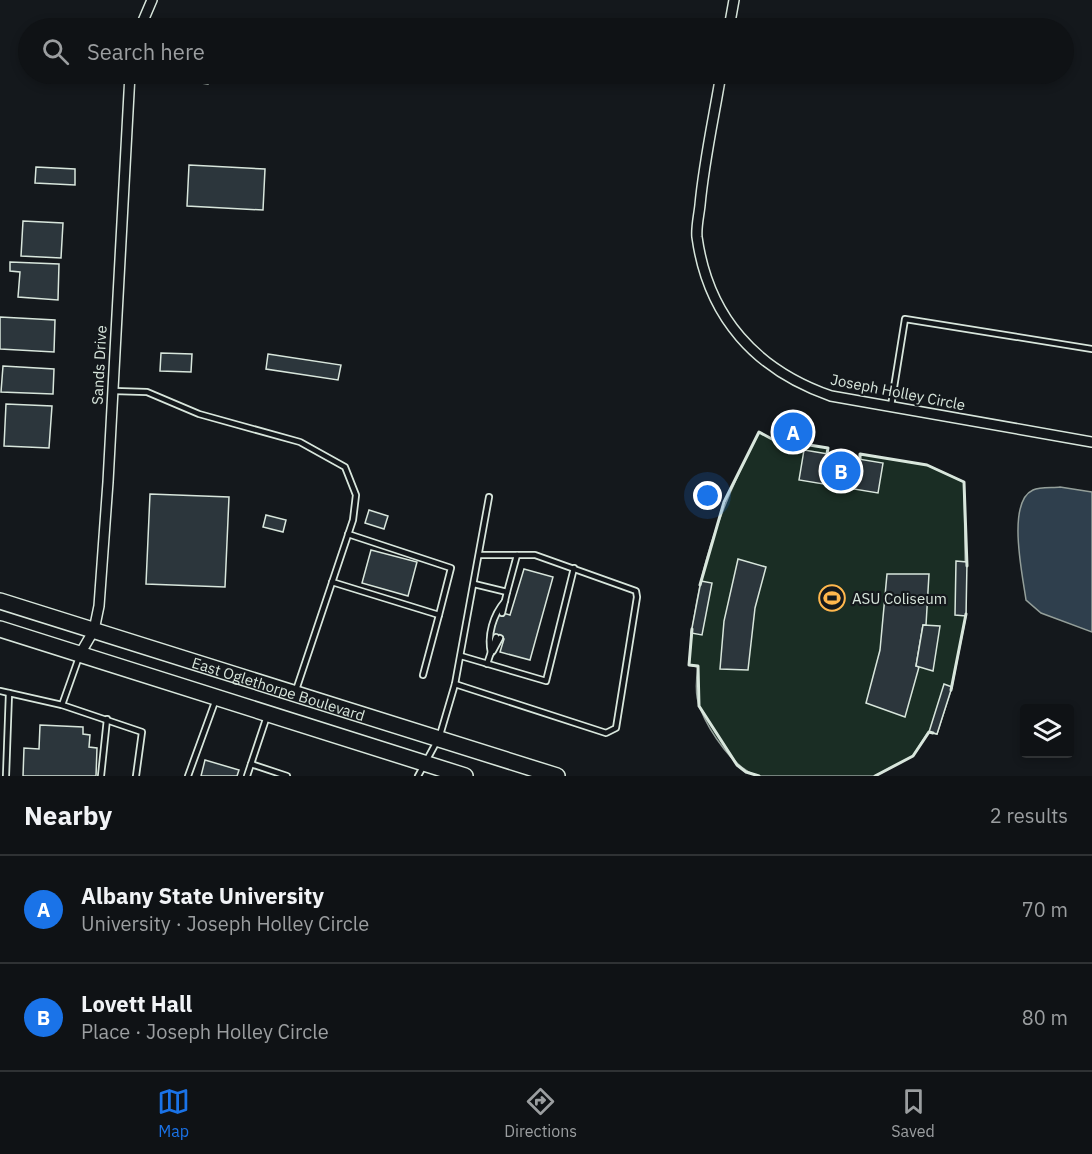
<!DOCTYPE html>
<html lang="en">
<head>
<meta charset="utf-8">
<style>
  body { margin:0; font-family:"IBM Plex Sans",sans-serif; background:#181b1e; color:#f1f3f6 }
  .controls { position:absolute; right:18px; bottom:18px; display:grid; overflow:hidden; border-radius:6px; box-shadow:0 3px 9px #0003 }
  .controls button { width:54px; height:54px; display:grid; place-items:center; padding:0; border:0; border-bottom:2px solid #2f3234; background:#0f1215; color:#f1f3f6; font:30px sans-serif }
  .you { position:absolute; left:708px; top:496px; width:21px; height:21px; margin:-15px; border:4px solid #fff; border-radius:50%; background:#1a73e8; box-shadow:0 0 0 9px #1a73e833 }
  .badge { display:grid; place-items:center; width:39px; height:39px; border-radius:50%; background:#1a73e8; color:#fff; font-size:20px; font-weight:700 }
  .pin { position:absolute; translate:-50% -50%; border:3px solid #fff; box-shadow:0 2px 6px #0006 }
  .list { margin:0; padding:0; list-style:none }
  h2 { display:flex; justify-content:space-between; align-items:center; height:78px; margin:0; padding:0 24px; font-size:26px }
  h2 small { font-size:20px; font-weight:400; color:#9b9ea0 }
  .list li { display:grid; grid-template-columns:39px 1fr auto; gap:18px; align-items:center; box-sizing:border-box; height:108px; padding:0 24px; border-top:2px solid #2f3234 }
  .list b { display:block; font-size:22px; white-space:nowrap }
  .list p { margin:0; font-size:20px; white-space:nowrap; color:#9b9ea0 }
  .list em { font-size:20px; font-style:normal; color:#9b9ea0 }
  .icon { flex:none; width:33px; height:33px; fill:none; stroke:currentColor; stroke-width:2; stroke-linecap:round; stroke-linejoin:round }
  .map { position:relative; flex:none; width:1092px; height:776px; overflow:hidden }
  .search { position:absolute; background:#0f1215; box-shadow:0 3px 9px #0003; left:18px; right:18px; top:18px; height:66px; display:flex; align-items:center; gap:15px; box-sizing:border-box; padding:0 21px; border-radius:33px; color:#9b9ea0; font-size:22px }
  .sheet { height:294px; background:#0f1215 }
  nav { display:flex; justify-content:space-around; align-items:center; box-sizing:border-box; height:84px; border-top:2px solid #2f3234; background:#0f1215; font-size:16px; color:#9b9ea0 }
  nav a { display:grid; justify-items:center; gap:3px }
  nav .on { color:#1a73e8 }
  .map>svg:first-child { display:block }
  .green { fill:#1a2d24; stroke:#939e99; stroke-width:1.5 }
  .water { fill:#2f3f4d; stroke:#939e99; stroke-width:1.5 }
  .building { fill:#2c363c; stroke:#d8e6dc; stroke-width:1.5 }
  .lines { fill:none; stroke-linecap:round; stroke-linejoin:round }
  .service-casing { stroke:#d8e6dc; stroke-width:8 }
  .minor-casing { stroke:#d8e6dc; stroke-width:12 }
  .primary-casing { stroke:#d8e6dc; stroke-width:18 }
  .service { stroke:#14181c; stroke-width:4.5 }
  .minor { stroke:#14181c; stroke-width:9 }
  .primary { stroke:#14181c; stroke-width:15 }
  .wall { stroke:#d8e6dc; stroke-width:3 }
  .labels { text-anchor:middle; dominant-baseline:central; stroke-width:4.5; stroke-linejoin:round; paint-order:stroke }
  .street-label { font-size:15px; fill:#d8e6dc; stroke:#14181c }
  .poi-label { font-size:15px; fill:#d8e6dc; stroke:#14181c; text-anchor:start }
</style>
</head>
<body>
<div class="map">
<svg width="1092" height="776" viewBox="0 0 1092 776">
  <rect width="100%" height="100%" fill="#14181c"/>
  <path class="green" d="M759 432 772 439 828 448 827 454 859 459 860 454 927 465 964 482 966 616 952 687 937 734 928 732 913 756 875 776H759C735 771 709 731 700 708 695 696 696 680 698 667L689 665C695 574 718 512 759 432Z"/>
  <path class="water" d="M1060 487 1092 492V632L1041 613 1026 600C1023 577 1006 502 1033 490 1040 487 1053 488 1060 487Z"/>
  <g class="building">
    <polygon points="186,74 210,74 208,84 185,81"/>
    <polygon points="189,165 265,169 263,210 187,206"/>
    <polygon points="36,167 75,169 75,185 35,183"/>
    <polygon points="23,221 63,223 61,258 21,256"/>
    <polygon points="10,262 59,264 58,300 18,297 20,272 10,271"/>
    <polygon points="0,317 55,320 54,352 0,349"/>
    <polygon points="161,353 192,354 191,372 160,371"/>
    <polygon points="268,354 341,365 338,380 266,369"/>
    <polygon points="3,366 54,369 53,394 1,392"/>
    <polygon points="6,404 52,406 49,448 4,446"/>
    <polygon points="804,450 883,463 878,493 799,480"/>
    <polygon points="150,494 229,497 225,587 146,584"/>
    <polygon points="369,510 388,516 384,529 365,523"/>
    <polygon points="266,515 286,520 283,532 263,527"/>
    <polygon points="371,550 417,562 408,596 362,583"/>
    <polygon points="738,559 766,567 755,608 748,670 720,669 724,621"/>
    <polygon points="956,561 967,562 966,616 955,615"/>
    <polygon points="524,569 553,577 530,660 500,652 504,639 492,635 499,612 510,615"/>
    <polygon points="887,574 929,574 926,625 923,625 916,666 919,667 905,717 866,703 880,650"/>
    <polygon points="701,581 712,583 702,635 691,633"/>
    <polygon points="923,625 940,626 933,671 916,666"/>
    <polygon points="944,684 952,687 937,734 929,732"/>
    <polygon points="40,725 83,727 83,734 90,735 89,747 97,748 96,776 23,776 24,748 39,749"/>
    <polygon points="205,760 239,770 237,776 201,776"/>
  </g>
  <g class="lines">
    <g class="service-casing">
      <g id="service">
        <polyline points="114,391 147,392 199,414 300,442 345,467 356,495 353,520 296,690"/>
        <polyline points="891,406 905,319 1092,349"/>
        <polyline points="348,534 451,568 439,615"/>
        <polyline points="332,582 439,615 423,675"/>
        <polyline points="474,584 507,592 517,555"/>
        <polyline points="502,613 507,592"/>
        <polyline points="493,651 500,638"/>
        <path d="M491 653C487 635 493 615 505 601"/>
        <polyline points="461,656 546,681 574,568"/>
        <polyline points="487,664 496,637"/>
        <polyline points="455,684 606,733 616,728 637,597 636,591 535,555 479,555"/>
        <polyline points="0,691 9,693"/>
        <polyline points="62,705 79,657"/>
        <polyline points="440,735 455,684 489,497"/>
        <polyline points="251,764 287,776"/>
        <polyline points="6,776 9,693 62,705 142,732 136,776"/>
        <polyline points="101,776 107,719"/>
        <polyline points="188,776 216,699"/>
        <polyline points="247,776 267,716"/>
        <polyline points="418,776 436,743"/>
      </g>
    </g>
    <g class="minor-casing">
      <g id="minor">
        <polyline points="140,28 152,0"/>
        <polyline points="729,28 734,0"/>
        <path d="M721 74C714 117 704 161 700 205 699 215 696 227 697 237 708 317 756 370 831 396L1092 442"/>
        <polyline points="80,654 94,630 99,606 108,482 130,74"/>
      </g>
    </g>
    <g class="primary-casing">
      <g id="primary">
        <path id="s1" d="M0 601 557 776"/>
        <polyline points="0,629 465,776"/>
      </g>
    </g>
    <use href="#service" class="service"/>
    <use href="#minor" class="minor"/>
    <use href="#primary" class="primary"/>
    <g class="wall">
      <polyline points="860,459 860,454 927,465 964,482 967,566"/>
      <polyline points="700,585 724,502 759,432 772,439 828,448 827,454"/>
      <polyline points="692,629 689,665 698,666 699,706 737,765 746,772 759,776"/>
      <polyline points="951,690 966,614"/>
      <polyline points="875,776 913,756 929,732 933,733"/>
    </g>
  </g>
  <defs>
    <g id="stadium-ring" transform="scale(1.35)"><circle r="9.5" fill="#14181c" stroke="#ffb74d" stroke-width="1.5"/><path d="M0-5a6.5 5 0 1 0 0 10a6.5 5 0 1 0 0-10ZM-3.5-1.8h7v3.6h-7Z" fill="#ffb74d"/></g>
  </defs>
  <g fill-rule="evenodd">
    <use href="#stadium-ring" x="832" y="598"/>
  </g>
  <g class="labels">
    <g class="street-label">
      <text transform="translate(99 365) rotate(-87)">Sands Drive</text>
      <text transform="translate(898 392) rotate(11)">Joseph Holley Circle</text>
      <text stroke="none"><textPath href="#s1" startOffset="292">East Oglethorpe Boulevard</textPath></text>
    </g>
    <g class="poi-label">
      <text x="852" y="598">ASU Coliseum</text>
    </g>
  </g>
</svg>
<div class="controls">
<button><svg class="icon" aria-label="layers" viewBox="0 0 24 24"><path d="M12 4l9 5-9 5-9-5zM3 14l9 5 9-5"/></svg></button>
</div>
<div class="you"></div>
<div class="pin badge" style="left:793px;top:432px">A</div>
<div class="pin badge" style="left:841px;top:471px">B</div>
<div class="search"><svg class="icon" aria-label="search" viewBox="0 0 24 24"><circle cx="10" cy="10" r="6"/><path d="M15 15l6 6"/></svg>Search here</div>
</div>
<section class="sheet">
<h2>Nearby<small>2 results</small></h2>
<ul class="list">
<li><span class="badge">A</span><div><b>Albany State University</b><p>University · Joseph Holley Circle</p></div><em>70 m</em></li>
<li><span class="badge">B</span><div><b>Lovett Hall</b><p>Place · Joseph Holley Circle</p></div><em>80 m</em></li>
</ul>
</section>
<nav>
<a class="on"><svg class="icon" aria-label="map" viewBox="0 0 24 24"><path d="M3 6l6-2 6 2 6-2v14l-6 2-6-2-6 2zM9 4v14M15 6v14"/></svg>Map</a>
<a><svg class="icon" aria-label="directions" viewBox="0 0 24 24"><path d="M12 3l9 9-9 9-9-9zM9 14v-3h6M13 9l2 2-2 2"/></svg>Directions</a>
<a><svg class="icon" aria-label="saved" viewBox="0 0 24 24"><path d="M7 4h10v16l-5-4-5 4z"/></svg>Saved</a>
</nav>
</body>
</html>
